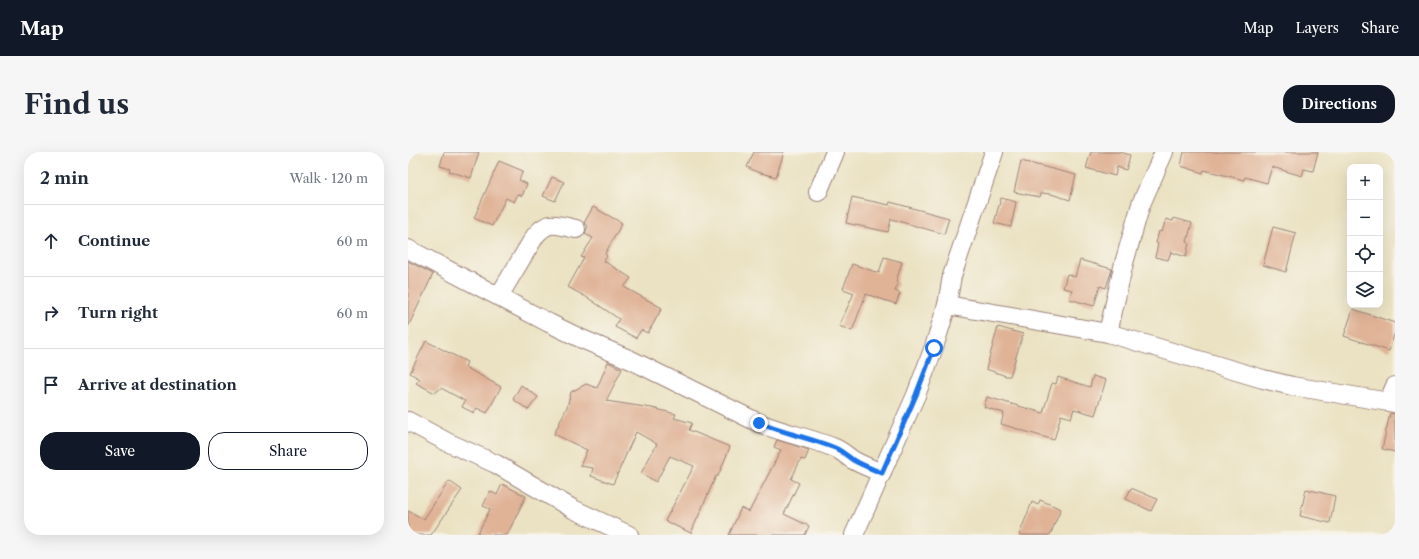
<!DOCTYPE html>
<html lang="en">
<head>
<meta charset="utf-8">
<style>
  body { margin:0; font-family:"Libre Caslon Text",serif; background:#f6f6f7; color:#1f2937 }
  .controls { position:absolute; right:12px; top:12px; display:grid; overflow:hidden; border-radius:8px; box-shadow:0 4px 16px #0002 }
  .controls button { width:36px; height:36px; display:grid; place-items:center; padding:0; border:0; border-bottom:1px solid #e0e1e3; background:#fff; color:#1f2937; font:20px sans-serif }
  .stop { position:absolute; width:12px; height:12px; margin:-9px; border:3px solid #1a73e8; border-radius:50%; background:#fff }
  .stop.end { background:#1a73e8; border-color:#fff; box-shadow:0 1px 4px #0008 }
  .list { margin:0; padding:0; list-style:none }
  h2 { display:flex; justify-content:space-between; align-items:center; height:52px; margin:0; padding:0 16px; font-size:17px }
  h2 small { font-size:13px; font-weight:400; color:#747a83 }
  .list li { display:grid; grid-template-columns:26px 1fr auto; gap:12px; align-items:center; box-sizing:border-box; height:72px; padding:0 16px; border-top:1px solid #e0e1e3 }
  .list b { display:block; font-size:15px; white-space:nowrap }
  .list em { font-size:13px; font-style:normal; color:#747a83 }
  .actions { display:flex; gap:8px; padding:12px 16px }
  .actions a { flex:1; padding:9px 0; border:1px solid #111827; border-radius:16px; text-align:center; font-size:14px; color:#111827 }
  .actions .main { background:#111827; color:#fff }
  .icon { flex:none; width:22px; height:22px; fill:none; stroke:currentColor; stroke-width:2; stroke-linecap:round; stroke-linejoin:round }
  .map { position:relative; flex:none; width:987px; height:383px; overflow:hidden; border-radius:16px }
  header { display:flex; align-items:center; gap:24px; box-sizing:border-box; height:56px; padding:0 20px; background:#111827; color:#fff }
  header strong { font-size:19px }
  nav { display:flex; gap:22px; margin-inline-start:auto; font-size:14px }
  .intro { display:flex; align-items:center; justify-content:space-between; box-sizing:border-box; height:96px; padding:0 24px }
  h1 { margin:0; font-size:28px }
  .button { padding:10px 18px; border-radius:16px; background:#111827; color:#fff; font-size:14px; font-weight:700 }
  main { display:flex; gap:24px; padding:0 24px }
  aside { flex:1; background:#fff; border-radius:16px; box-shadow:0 4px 16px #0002 }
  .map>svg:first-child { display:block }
  .building { fill:#e0b397 }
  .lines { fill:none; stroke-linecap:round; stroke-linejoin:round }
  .minor-casing { stroke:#9a8077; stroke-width:20 }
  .minor { stroke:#fff; stroke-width:18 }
  .route { stroke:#1a73e8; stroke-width:5 }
</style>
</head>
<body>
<header>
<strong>Map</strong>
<nav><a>Map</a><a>Layers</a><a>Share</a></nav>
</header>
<div class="intro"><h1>Find us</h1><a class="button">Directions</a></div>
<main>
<aside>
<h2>2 min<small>Walk · 120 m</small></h2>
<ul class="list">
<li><svg class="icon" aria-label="ahead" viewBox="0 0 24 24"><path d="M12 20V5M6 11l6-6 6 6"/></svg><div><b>Continue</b></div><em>60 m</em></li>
<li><svg class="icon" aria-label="right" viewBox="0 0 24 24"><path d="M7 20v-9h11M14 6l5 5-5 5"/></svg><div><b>Turn right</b></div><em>60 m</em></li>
<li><svg class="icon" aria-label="arrive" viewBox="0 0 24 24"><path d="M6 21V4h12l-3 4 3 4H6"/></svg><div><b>Arrive at destination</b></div></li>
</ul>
<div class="actions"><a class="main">Save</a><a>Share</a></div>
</aside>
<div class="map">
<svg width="987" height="383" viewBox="0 0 987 383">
  <rect width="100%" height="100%" fill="#f7f3e8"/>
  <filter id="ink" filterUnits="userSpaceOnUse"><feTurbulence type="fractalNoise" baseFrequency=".025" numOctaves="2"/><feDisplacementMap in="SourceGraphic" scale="8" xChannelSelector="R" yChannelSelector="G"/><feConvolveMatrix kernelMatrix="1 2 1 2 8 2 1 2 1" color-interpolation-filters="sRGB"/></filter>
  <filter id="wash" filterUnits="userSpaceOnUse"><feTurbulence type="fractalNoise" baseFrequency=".012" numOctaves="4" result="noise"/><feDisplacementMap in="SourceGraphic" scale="16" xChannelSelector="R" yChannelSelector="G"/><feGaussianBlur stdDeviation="0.9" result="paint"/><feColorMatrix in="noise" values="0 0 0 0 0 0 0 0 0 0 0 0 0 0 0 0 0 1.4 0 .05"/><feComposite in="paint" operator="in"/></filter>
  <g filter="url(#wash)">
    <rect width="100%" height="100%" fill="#ebe2c3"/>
    <g id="blocks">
      <g class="building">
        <polygon points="36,0 71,0 63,26 41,19 42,17 32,14"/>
        <polygon points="346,0 376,0 368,25 349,20 339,15"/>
        <polygon points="683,0 712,0 722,3 718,18 709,15 707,24 678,16"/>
        <polygon points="776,0 910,0 905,19 896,17 894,24 864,15 859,31 837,25 836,28 796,18 795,21 773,14"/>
        <polygon points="91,9 115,19 111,28 119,32 114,44 110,42 106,50 98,46 84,74 66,66"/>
        <polygon points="613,9 668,23 662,48 643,42 633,41 632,45 606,40"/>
        <polygon points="144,25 156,30 147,49 135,44"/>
        <polygon points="444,45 481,53 482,50 541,66 536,82 483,67 480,80 438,71"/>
        <polygon points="593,46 608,50 603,75 586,71"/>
        <polygon points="185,55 214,71 197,102 199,104 196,109 223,126 216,135 254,156 240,181 233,178 228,186 207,175 211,167 180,146 160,135 176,106 173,105 185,86 177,82 180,74 176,71"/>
        <polygon points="766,66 784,71 779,90 781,91 778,105 763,100 760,108 747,105 750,92 748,91 751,79 754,80 758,67 765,69"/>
        <polygon points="865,75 888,81 878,120 855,113"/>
        <polygon points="476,105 494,110 488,130 490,131 487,139 492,141 488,152 458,142 444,179 431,174 446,141 435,137 444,112 471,121"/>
        <polygon points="672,108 704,117 698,136 692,134 686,154 661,147 664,138 655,136 659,122 667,125"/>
        <polygon points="0,109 25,122 0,175"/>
        <polygon points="945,157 987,171 987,180 981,199 936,184"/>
        <polygon points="590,175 615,182 602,224 598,224 578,217"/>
        <polygon points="18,189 59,210 57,215 93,235 79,261 69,256 66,261 54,255 57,249 33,236 27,241 8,231 12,227 2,221"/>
        <polygon points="200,210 214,217 198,249 244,256 268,262 266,266 284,271 281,278 322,295 310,324 308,324 283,381 257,369 286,314 262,304 248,330 233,321 249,292 228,280 205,332 183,324 185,316 172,314 179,298 146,282 159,255 163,240 178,232 189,236"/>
        <polygon points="685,224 698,228 687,263 666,257 663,266 653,263 646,288 593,272 596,261 576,255 579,245 635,261 644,231 648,232 650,225 682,235"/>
        <polygon points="113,233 130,245 120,258 105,247"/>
        <polygon points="982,261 987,262 987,300 974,297"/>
        <polygon points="369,288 401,298 397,308 393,307 383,327 391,331 376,362 401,374 397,383 321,383 333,356 341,360 373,298 366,295"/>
        <polygon points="41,329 54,338 23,383 0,383 0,359 16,367"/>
        <polygon points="94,332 118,344 99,383 69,383 82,357 75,354 82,339 89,343"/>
        <polygon points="723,336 749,347 743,359 718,347"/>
        <polygon points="898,337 927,344 922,371 892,364"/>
        <polygon points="632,348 653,357 642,383 611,383 624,350 630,353"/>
      </g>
    </g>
  </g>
  <g filter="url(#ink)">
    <use href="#blocks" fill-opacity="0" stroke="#9a8077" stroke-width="1"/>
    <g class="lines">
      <g class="minor-casing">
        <g id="minor">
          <polyline points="410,40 427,0"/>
          <path d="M0 97 141 171 174 187 223 208 351 271C376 281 402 286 427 296 434 299 439 304 445 308 454 313 464 317 474 321"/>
          <path d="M91 144 127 84C141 67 149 73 168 77"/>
          <polyline points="539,153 700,181 855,227 884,234 987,251"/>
          <polyline points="700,181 716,111 733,52 756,0"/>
          <polyline points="980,250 987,234"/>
          <polyline points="0,269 39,290 88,312 165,357 221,383"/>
          <polyline points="446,383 508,243 526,195 539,153 544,124 586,0"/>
        </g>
      </g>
      <use href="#minor" class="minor"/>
    </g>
  </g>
  <g class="lines" filter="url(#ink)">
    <path class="route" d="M351 271C376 281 402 286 427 296 434 299 439 304 445 308 454 313 464 317 474 321L508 243 526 196"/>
  </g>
</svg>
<div class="controls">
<button>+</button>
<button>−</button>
<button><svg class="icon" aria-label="locate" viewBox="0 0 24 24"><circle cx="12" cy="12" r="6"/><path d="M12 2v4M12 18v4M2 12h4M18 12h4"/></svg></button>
<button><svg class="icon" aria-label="layers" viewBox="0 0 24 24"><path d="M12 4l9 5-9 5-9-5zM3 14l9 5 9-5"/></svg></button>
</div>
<div class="stop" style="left:526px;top:196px"></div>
<div class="stop end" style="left:351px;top:271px"></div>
</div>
</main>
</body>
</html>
